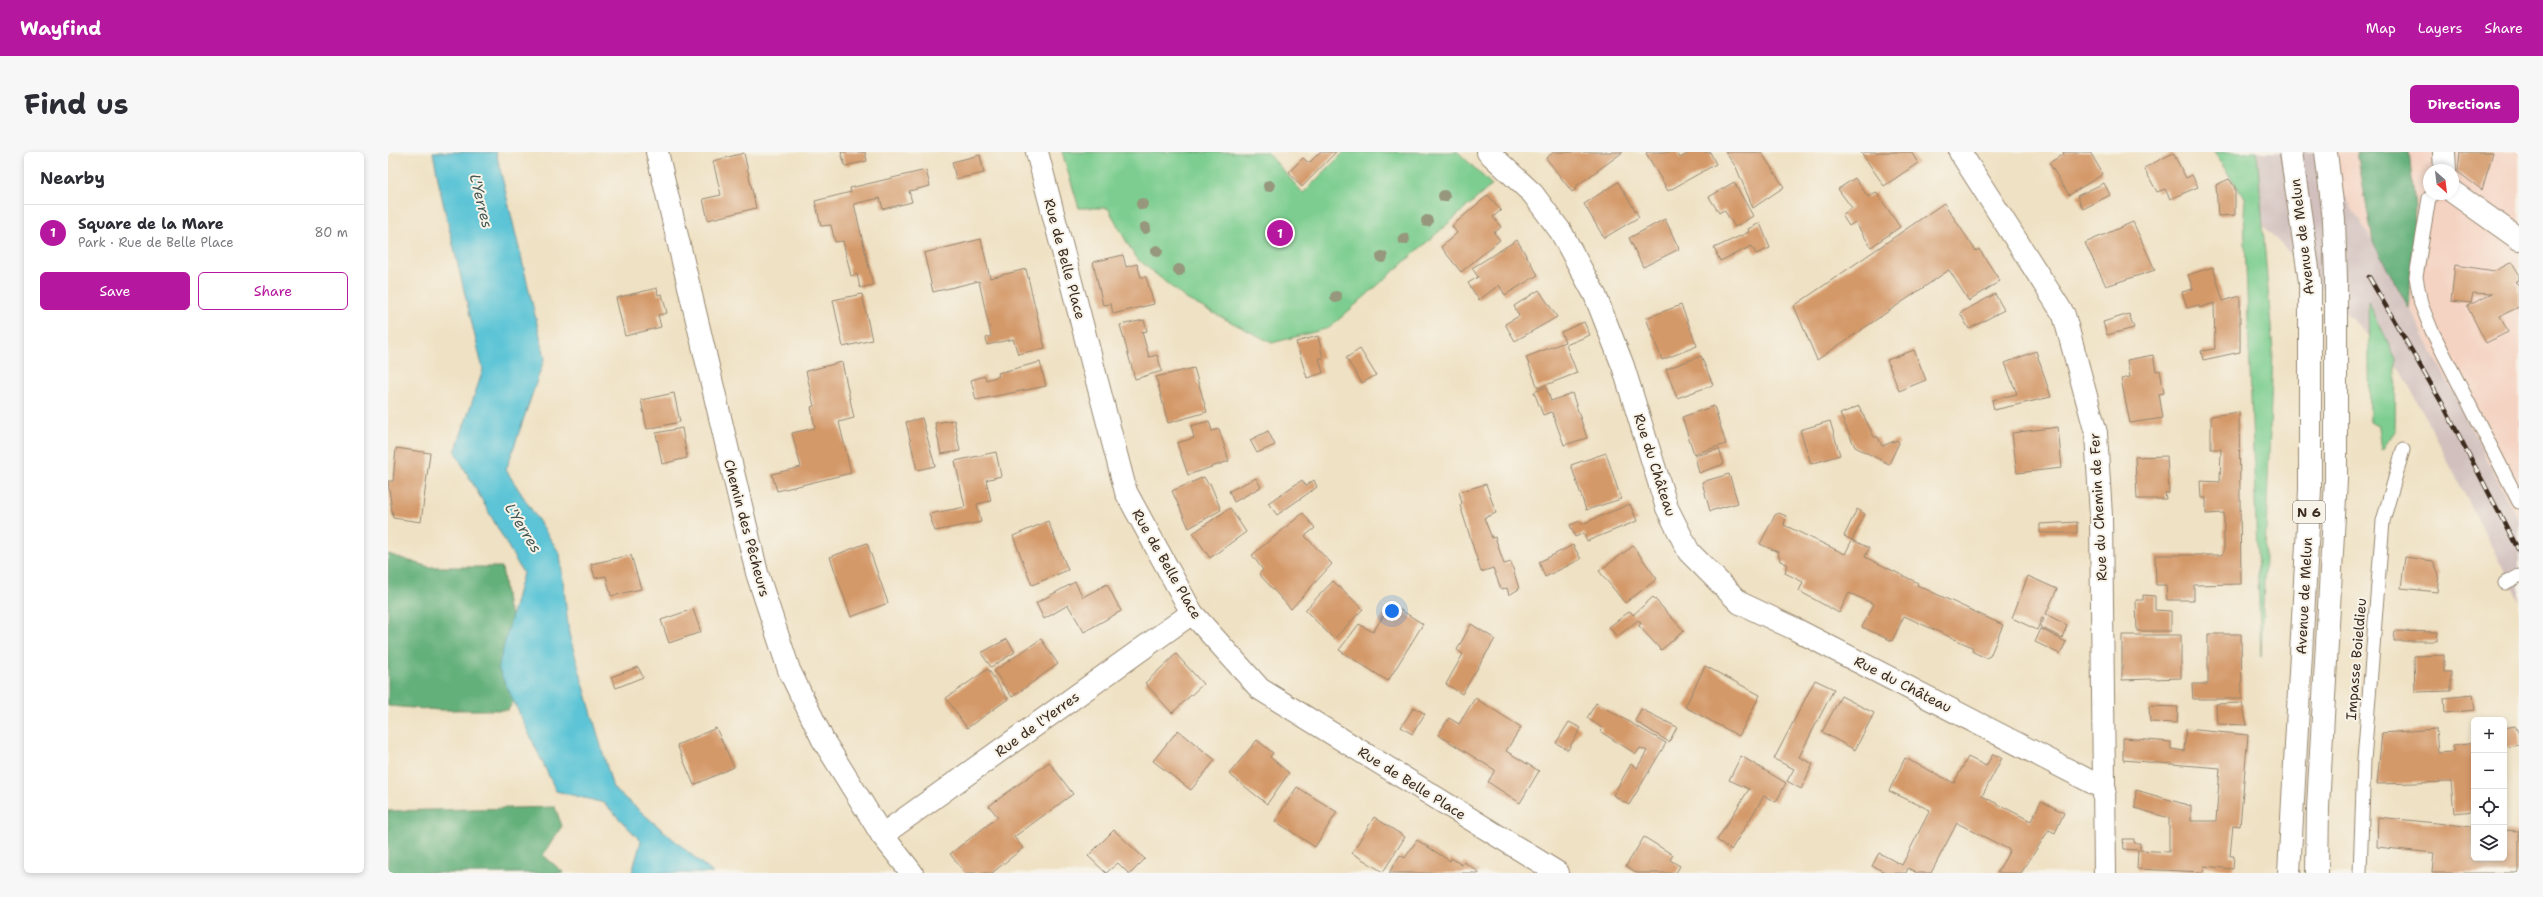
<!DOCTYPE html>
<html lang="en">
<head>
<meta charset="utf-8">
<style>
  body { margin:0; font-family:"Shantell Sans",sans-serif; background:#f7f7f7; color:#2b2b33 }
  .controls { position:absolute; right:12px; bottom:12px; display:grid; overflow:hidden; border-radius:6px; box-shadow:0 2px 6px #0003 }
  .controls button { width:36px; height:36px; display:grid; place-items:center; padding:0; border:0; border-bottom:1px solid #e1e1e2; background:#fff; color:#2b2b33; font:20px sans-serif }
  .compass { position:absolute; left:2035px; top:12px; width:36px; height:36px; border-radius:50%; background:#fff; box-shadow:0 2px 6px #0003; rotate:152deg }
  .you { position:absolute; left:1004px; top:459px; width:14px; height:14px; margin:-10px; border:3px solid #fff; border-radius:50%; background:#1a73e8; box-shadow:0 0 0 6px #1a73e833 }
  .badge { display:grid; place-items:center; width:26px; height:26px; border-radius:50%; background:#b5179e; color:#fff; font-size:13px; font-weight:700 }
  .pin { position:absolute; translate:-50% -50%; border:2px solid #fff; box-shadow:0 1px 4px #0006 }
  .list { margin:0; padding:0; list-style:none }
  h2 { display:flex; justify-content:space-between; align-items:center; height:52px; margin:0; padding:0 16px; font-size:17px }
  h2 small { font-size:13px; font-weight:400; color:#7c7c81 }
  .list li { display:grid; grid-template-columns:26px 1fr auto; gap:12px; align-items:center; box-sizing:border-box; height:56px; padding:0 16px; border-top:1px solid #e1e1e2 }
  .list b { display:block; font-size:15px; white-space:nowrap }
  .list p { margin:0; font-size:13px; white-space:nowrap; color:#7c7c81 }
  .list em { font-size:13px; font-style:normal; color:#7c7c81 }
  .actions { display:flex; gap:8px; padding:12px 16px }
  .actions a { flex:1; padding:9px 0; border:1px solid #b5179e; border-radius:6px; text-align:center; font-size:14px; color:#b5179e }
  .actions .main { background:#b5179e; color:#fff }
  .icon { flex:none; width:22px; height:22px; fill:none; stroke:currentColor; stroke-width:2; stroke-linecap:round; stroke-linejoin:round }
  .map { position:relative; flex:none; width:2131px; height:721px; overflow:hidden; border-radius:6px }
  header { display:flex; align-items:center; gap:24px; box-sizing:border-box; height:56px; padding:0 20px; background:#b5179e; color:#fff }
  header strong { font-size:19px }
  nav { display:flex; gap:22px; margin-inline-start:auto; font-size:14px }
  .intro { display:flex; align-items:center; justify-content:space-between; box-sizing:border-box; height:96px; padding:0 24px }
  h1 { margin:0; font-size:28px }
  .button { padding:10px 18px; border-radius:6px; background:#b5179e; color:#fff; font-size:14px; font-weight:700 }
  main { display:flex; gap:24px; padding:0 24px }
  aside { flex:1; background:#fff; border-radius:6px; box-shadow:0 2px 6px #0003 }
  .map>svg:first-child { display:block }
  .built { fill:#f5d3c2; fill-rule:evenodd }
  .industrial { fill:#d1c0bd }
  .green { fill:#7bcd8f; stroke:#5b7c56 }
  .forest { fill:#64b07a; stroke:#506d4c }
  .water { fill:#5bc4d6; stroke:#4b777a }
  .building { fill:#d49969 }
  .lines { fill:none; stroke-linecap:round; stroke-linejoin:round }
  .lane-casing { stroke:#958670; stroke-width:15 }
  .street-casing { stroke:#958670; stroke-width:24 }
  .highway-casing { stroke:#958670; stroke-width:24 }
  .lane { stroke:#fff; stroke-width:13 }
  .street { stroke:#fff; stroke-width:22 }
  .highway { stroke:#fff; stroke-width:22 }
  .rail-casing { stroke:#3b2a1e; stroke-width:4.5 }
  .rail { stroke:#f7f3e8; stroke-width:3; stroke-dasharray:9; stroke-linecap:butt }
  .highway-bridge-casing { stroke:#958670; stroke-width:24; stroke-linecap:butt }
  .highway-bridge { stroke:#fff; stroke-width:22 }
  .tree { fill:#96977b }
  .labels { text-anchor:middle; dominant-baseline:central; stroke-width:4; stroke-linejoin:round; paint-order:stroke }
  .shield { fill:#f7f3e8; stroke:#73665b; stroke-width:1 }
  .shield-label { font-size:13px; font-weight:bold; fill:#3b2a1e }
  .street-label { font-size:14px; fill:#3b2a1e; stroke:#f7f3e8 }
  .water-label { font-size:15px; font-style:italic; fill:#455855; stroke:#f7f3e8 }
</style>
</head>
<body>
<header>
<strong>Wayfind</strong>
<nav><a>Map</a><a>Layers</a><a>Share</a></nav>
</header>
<div class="intro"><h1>Find us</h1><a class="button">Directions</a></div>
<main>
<aside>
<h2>Nearby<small></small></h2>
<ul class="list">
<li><span class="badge">1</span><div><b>Square de la Mare</b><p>Park · Rue de Belle Place</p></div><em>80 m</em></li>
</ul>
<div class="actions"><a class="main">Save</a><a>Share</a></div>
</aside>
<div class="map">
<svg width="2131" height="721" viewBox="0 0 2131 721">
  <rect width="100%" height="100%" fill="#f7f3e8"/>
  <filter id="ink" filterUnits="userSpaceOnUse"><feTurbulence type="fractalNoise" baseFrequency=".025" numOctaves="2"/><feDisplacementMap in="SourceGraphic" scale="8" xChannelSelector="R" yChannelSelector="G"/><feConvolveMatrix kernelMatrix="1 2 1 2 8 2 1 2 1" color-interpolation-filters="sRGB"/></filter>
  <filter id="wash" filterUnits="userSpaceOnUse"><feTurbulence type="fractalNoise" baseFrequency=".012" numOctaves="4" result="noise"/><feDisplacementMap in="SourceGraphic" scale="16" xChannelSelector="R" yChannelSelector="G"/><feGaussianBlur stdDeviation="0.9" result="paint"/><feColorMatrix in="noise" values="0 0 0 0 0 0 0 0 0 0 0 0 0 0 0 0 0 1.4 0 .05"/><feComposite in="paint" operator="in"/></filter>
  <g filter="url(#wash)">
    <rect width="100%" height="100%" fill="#efe1c3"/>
    <path class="built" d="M1929 0H2131V370L2002 117ZM2041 18H2065V42H2041Z"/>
    <polygon class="industrial" points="1825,0 1929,0 2002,117 2131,370 2131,448 2014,220 1870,68"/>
    <g class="green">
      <polygon points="674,0 879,0 915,41 956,0 1070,0 1104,33 941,176 884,191 798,147 747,105 720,56 691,56"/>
      <polygon points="1826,0 1869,0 1885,200 1873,505 1856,62 1857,47"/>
      <polygon points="1980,149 2008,207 2007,279 1994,298 1991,275 1982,270"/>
    </g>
    <g class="forest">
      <polygon points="1969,0 2021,0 2027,56 2021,156 1985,90"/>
      <polygon points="0,402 41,415 114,415 120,457 138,484 131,541 120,558 51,558 0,554"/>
      <polygon points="167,655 174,674 155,703 176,721 0,721 0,659"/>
    </g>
    <polygon class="water" points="45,0 108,0 157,205 118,318 172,402 181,482 225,636 325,721 244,721 253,689 216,651 168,639 110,516 135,421 67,300 95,218 53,42"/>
    <g id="blocks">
      <g class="building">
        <polygon points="453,0 477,0 479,9 457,14"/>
        <polygon points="932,0 948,0 914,35 901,20 915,6 921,11"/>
        <polygon points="1166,0 1235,0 1187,35 1188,37 1184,40 1158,6"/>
        <polygon points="1260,0 1289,0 1292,6 1303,0 1322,0 1328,12 1280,39 1258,1"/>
        <polygon points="1337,0 1373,0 1396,35 1365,56 1348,15"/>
        <polygon points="1473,0 1523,0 1530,11 1496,34"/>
        <polygon points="1675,0 1702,0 1715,22 1681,43 1661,11 1676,2"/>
        <polygon points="2072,0 2105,0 2094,38 2070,20"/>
        <polygon points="356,1 368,56 320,68 315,47 333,43 325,9"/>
        <polygon points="1785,1 1798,26 1804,23 1810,35 1782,47 1777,37 1769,40 1756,16"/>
        <polygon points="592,3 596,21 568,27 564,10"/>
        <polygon points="538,18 542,34 521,39 524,50 495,57 492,46 466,52 485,133 472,136 469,122 463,124 455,89 447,90 443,73 433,74 427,49 463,40 462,36"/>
        <polygon points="1467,26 1480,45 1488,40 1512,75 1483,95 1467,70 1461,74 1454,63 1464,56 1450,37"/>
        <polygon points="1841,27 1847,35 1847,63 1830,64 1828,33"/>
        <polygon points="1230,30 1251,65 1216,86 1196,52"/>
        <polygon points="1346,30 1365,64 1347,75 1336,58 1331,61 1321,45"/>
        <polygon points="1716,31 1722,43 1695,57 1689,44"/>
        <polygon points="1100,43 1113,58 1105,65 1113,75 1106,81 1112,88 1073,120 1053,95 1069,81 1064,74"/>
        <polygon points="1556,51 1588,99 1591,97 1612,129 1581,149 1561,118 1429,208 1406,154"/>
        <polygon points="1277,67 1291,97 1255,115 1241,86"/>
        <polygon points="1745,70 1767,118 1718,134 1697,91"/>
        <polygon points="1372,71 1382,96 1368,102 1364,94 1332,109 1326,96 1361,80 1360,77"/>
        <polygon points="593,87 602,126 638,117 657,196 630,202 625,187 599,193 598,186 603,184 591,129 545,140 536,101"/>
        <polygon points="1129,88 1150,123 1117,143 1111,133 1091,148 1080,131 1090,125 1084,116"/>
        <polygon points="735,103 738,115 749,112 753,125 758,125 766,152 725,162 723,152 715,153 705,110"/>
        <polygon points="2124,110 2131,122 2131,128 2127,130 2131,133 2131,155 2112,164 2120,180 2098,191 2079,154 2104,142 2085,141 2083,151 2063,149 2067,113 2107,119"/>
        <polygon points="1825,115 1835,149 1852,144 1852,200 1815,208 1813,199 1827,197 1826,151 1811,156 1811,153 1799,156 1794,140 1805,137 1800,123"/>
        <polygon points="269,136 270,143 274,142 279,161 270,163 273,175 237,184 228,146"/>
        <polygon points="1151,138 1169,165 1127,189 1117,172 1131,164 1126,154"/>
        <polygon points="474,142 484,188 455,195 445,148"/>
        <polygon points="1607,142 1616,158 1581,177 1572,161"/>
        <polygon points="1293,153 1309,194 1274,208 1258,166"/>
        <polygon points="1741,162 1746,176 1719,183 1715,170"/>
        <polygon points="756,168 759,179 754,180 761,205 769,203 774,219 747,227 732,173"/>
        <polygon points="1196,170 1202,183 1178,193 1189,221 1150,236 1138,205 1177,190 1173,180"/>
        <polygon points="930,184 935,206 931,206 935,221 919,226 908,190"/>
        <polygon points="972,197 988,223 974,231 958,206"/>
        <polygon points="1526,198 1538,228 1511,239 1499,208"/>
        <polygon points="1648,199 1663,245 1606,258 1604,248 1629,242 1617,211"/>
        <polygon points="1765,203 1768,219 1772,218 1776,241 1771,242 1775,266 1742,271 1733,227 1742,225 1739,208"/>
        <polygon points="1313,204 1325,233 1289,246 1278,217"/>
        <polygon points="454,210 466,266 451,270 463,321 389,339 384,322 413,315 404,281 427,276 423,255 426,254 418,219"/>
        <polygon points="652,210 658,234 588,248 583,228 597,224 598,228 611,224 610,221"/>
        <polygon points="806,216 819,260 780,271 768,225"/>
        <polygon points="1158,235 1163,249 1184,241 1199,286 1176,293 1164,260 1155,263 1146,240"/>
        <polygon points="286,241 292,270 259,277 253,248"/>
        <polygon points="1326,254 1338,292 1306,302 1294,265"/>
        <polygon points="1471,254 1486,285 1490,285 1494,294 1509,288 1511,291 1501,312 1467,295 1452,262"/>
        <polygon points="1851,260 1853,432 1806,433 1806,448 1779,448 1778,433 1768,433 1767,403 1833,403 1836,400 1836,361 1818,362 1818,346 1813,346 1812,329 1832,330 1833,297 1823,297 1823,264"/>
        <polygon points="534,266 547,314 529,318 518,270"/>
        <polygon points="566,268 572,299 553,302 547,271"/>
        <polygon points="821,269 824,279 831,277 841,309 800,323 789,291 806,286 803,274"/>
        <polygon points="1442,269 1452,303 1423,312 1412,278"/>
        <polygon points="1670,275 1674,316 1629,321 1624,281"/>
        <polygon points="294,276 299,306 274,312 268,281"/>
        <polygon points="880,279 887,293 869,301 862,288"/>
        <polygon points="8,296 42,301 33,370 5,366 0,329 5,329"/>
        <polygon points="1331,297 1336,312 1311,321 1307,304"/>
        <polygon points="608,300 613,324 598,328 603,349 589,352 593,370 547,379 541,362 577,355 567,309"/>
        <polygon points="1218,301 1233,347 1198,358 1183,313"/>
        <polygon points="1779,304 1781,341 1777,341 1778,347 1749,347 1747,305"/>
        <polygon points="1341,322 1350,351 1322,359 1314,330"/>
        <polygon points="816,325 820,332 822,331 833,358 801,376 784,339"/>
        <polygon points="868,326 873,335 846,350 841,339"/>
        <polygon points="914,328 918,334 926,328 929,335 889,363 880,351"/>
        <polygon points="1098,332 1108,361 1096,366 1104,386 1107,385 1116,412 1123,410 1131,437 1121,443 1119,436 1113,437 1105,416 1093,420 1072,353 1074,351 1071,340"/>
        <polygon points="1242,352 1249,369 1199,389 1196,381 1187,385 1182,373 1192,369 1194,372"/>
        <polygon points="842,356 858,380 822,406 805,381"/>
        <polygon points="1469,357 1477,362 1464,388 1456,384"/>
        <polygon points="915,361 927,376 917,384 944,412 903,457 871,422 875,418 864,403"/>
        <polygon points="1391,361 1398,364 1396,373 1457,402 1464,388 1481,396 1477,405 1530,431 1529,433 1615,473 1602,504 1598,506 1585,500 1584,495 1516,464 1504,489 1474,475 1486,452 1461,441 1451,461 1411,439 1415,430 1397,421 1399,412 1392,409 1390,400 1372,392 1387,363"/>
        <polygon points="660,369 680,418 644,433 625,384"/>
        <polygon points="1689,370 1689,381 1652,381 1652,372"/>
        <polygon points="479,391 500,451 463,465 442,405"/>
        <polygon points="1185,393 1193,407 1157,425 1151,410"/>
        <polygon points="1245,394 1269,427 1237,451 1211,419"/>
        <polygon points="243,403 253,437 223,444 218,424 207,426 203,412"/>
        <polygon points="2017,405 2045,409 2051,422 2049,440 2013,436"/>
        <polygon points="1640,424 1669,437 1658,462 1679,473 1674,486 1652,475 1656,467 1654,466 1649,478 1624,466"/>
        <polygon points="945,429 975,457 946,487 917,458"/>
        <polygon points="687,430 695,445 719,432 733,459 696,480 680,453 656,467 648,451"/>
        <polygon points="1755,443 1767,444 1767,458 1783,459 1783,479 1749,479 1748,448 1755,448"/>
        <polygon points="1265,445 1296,479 1273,498 1251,474 1253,471 1250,468 1229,485 1221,475 1242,459 1245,463"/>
        <polygon points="1003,452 1035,472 1000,529 951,498 971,472 985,480"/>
        <polygon points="305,457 313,480 281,491 273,468"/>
        <polygon points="1083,472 1107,487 1074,542 1058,532 1075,502 1069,498"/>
        <polygon points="1653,477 1678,490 1672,502 1647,490"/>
        <polygon points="2007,479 2050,480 2049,489 2006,489"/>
        <polygon points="1820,482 1853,482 1854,547 1805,547 1804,532 1820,532"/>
        <polygon points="1734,483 1793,483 1793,526 1734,528"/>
        <polygon points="619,487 627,500 603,515 593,501"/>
        <polygon points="653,487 670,512 624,545 606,519"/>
        <polygon points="788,502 815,532 784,561 757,531"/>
        <polygon points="2056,503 2056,520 2063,520 2063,539 2027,540 2026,504"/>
        <polygon points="1317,514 1372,543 1351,584 1297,555"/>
        <polygon points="250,515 255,525 228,536 223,525"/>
        <polygon points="600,517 620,547 579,576 558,546"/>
        <polygon points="1427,528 1446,537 1411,605 1425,612 1413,637 1399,629 1406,617 1386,607"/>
        <polygon points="2085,543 2087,558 2057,561 2056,546"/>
        <polygon points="1453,544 1486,561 1467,598 1434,580"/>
        <polygon points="1087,546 1133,575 1118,599 1151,619 1132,651 1100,630 1107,618 1050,583 1061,566 1071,572"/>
        <polygon points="1208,551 1278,591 1241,653 1225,643 1243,612 1249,616 1259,599 1252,596 1248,602 1213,580 1214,576 1199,566"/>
        <polygon points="1854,551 1859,573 1829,572 1828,552"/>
        <polygon points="1761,554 1790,555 1789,571 1762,570"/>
        <polygon points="1026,555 1037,562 1024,582 1013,575"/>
        <polygon points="1253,557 1289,575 1281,590 1247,569"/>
        <polygon points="1181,570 1193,576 1180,598 1168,591"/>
        <polygon points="2127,574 2131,582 2131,593 2116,596 2116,576"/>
        <polygon points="328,576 346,615 306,633 289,593"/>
        <polygon points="1798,577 1860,583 1852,674 1845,673 1842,704 1846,704 1845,717 1816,714 1815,720 1749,717 1750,698 1736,697 1735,687 1746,687 1746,691 1752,691 1752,698 1781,700 1781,666 1747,656 1748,638 1803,654 1803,669 1828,669 1832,616 1735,608 1735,586 1783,590 1783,597 1796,599"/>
        <polygon points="2048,577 2050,601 2065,600 2065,594 2086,591 2086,659 2066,661 2063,630 1989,632 1994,581"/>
        <polygon points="790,578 827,608 803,638 765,609"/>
        <polygon points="869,588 885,601 882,605 901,621 879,652 841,622"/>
        <polygon points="1605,602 1614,606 1594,644 1643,669 1653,649 1676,661 1667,681 1661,678 1633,721 1609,721 1622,698 1569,671 1543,721 1529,721 1520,716 1518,721 1499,721 1484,714 1491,701 1514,713 1542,658 1501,639 1517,606 1566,631 1580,605 1598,614"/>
        <polygon points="1353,604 1398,631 1388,650 1376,644 1343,698 1329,688 1361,637 1341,628"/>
        <polygon points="661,610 685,642 626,685 635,696 604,721 577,721 562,702 610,665 601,654"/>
        <polygon points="909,635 949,660 927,695 887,669"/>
        <polygon points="986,665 1017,685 995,720 964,701"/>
        <polygon points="1990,665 2086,675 2086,706 2116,706 2116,678 2131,679 2131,721 2044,721 2046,701 1989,695"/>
        <polygon points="726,678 757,707 743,721 740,721 730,711 718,721 700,704"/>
        <polygon points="1256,685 1285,703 1282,708 1292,714 1288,721 1249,721 1238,714"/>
        <polygon points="1029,688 1062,709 1063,706 1074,713 1076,710 1092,721 1001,721 1012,703 1017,706"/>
      </g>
    </g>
  </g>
  <g filter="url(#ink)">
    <use href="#blocks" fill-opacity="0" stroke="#958670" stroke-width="1"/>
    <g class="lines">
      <g class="lane-casing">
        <g id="lane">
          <polyline points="2046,42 2041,46 2028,125 2033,152 2044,179 2131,350"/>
          <polyline points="2117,431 2131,424"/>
          <polyline points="1972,721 1976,608 1995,369 2015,298"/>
        </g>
      </g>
      <g class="street-casing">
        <g id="street">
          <polyline points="269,0 369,421 401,518 435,588 494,683 524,721"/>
          <polyline points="649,0 738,340 804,461 872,537 1170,721"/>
          <polyline points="1100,0 1145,42 1173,80 1207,143 1235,214 1279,356 1301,400 1352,451 1405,476 1717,637"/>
          <polyline points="1572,0 1676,163 1708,281 1713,364 1717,721"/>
          <polyline points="2056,0 2057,18"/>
          <polyline points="2065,40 2131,87"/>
          <polyline points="494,683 804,461"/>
        </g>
      </g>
      <g class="highway-casing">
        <polyline id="highway" points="1929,721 1930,655 1948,327 1948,126"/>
      </g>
      <use href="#lane" class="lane"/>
      <use href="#street" class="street"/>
      <use href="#highway" class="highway"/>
      <g class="rail-casing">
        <polyline id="rail" points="1981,125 2055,253 2131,399"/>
      </g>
      <use href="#rail" class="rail"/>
      <g class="highway-bridge-casing">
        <g id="highway-bridge">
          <polyline points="1938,0 1946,68 1948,126"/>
          <polyline points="1901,721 1922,338 1922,130 1903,0"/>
        </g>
      </g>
      <use href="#highway-bridge" class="highway-bridge"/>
    </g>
    <g class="tree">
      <circle cx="881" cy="34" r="6"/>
      <circle cx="1056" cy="44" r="6"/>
      <circle cx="754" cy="52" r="6"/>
      <circle cx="1039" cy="69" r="6"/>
      <circle cx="757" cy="76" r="6"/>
      <circle cx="1016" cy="87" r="6"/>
      <circle cx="769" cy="99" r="6"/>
      <circle cx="994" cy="105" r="6"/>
      <circle cx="791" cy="118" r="6"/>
      <circle cx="948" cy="145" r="6"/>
    </g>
  </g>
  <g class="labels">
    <rect class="shield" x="1905" y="349" width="32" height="22" rx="3"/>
    <g class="shield-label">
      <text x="1921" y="360">N 6</text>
    </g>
    <g class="street-label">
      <text transform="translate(1914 85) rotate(-97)">Avenue de Melun</text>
      <text transform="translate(677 107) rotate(75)">Rue de Belle Place</text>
      <text transform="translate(1267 313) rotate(72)">Rue du Château</text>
      <text transform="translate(1710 355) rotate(-93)">Rue du Chemin de Fer</text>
      <text transform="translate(359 376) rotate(75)">Chemin des Pêcheurs</text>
      <text transform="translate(779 412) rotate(60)">Rue de Belle Place</text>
      <text transform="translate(1916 444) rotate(-87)">Avenue de Melun</text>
      <text transform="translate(1968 507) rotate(-85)">Impasse Boieldieu</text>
      <text transform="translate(1515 532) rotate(27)">Rue du Château</text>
      <text transform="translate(649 572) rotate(-36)">Rue de l'Yerres</text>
      <text transform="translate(1024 631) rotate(32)">Rue de Belle Place</text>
    </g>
    <g class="water-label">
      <text transform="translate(93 49) rotate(76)">L'Yerres</text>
      <text transform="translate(135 376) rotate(58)">L'Yerres</text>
    </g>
  </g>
</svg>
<div class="controls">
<button>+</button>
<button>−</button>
<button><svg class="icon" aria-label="locate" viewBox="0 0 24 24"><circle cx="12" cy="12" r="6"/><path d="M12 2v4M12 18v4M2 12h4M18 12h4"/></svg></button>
<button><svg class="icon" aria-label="layers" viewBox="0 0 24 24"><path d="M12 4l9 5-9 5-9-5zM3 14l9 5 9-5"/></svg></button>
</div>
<svg class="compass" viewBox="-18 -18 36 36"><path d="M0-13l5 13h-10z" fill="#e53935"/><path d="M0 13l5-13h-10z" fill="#7c7c81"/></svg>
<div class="you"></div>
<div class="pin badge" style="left:892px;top:81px">1</div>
</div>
</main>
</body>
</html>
